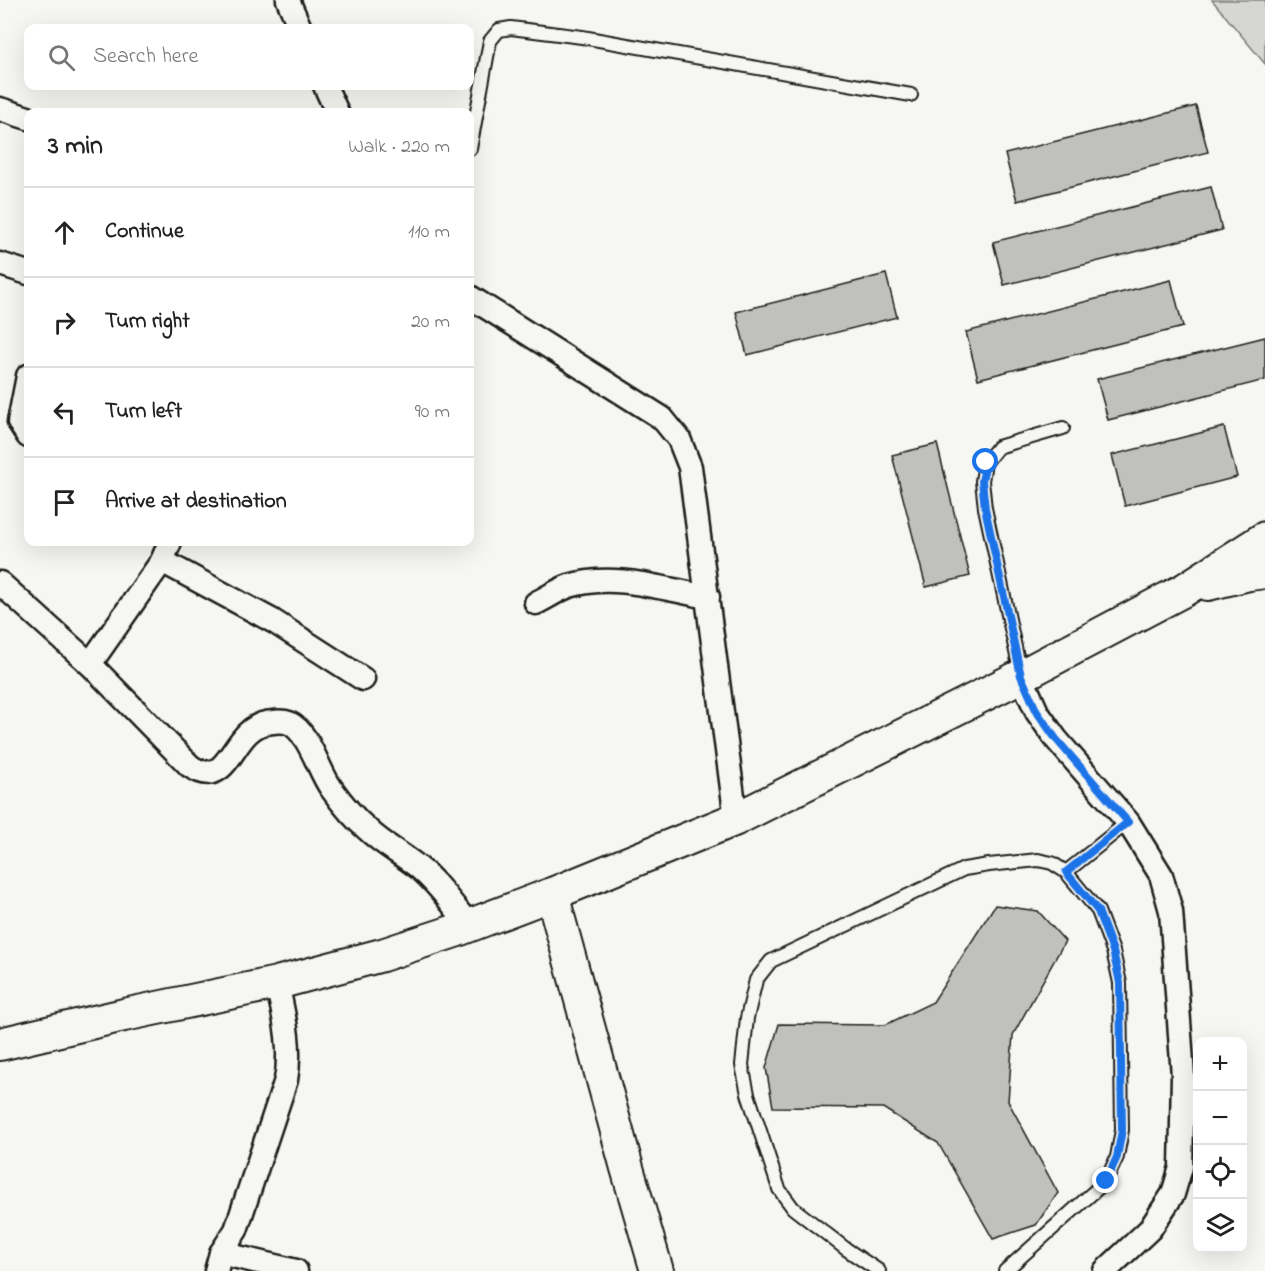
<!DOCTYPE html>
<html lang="en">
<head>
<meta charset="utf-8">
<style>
  body { margin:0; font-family:"Indie Flower",sans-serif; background:#f2f2f2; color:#222 }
  .controls { position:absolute; right:18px; bottom:18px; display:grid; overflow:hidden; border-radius:12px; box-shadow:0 6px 24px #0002 }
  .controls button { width:54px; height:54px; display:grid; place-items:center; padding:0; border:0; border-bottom:2px solid #e0e0e0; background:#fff; color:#222; font:30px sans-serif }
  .stop { position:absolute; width:18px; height:18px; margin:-14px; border:4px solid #1a73e8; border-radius:50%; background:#fff }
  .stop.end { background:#1a73e8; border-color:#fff; box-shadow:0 2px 6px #0008 }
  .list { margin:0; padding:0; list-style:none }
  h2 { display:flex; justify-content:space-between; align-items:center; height:78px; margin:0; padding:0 24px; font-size:26px }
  h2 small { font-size:20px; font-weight:400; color:#767676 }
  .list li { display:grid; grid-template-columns:39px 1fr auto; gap:18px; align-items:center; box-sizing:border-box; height:90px; padding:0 24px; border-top:2px solid #e0e0e0 }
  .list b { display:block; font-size:22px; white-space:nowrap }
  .list em { font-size:20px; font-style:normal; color:#767676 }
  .icon { flex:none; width:33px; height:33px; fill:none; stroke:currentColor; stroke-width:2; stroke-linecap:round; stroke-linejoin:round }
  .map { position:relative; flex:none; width:1265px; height:1271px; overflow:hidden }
  .search { position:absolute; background:#fff; box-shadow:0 6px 24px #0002; left:24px; top:24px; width:450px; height:66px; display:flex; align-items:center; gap:15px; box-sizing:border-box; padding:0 21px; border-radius:12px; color:#767676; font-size:22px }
  .panel { position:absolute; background:#fff; box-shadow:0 6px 24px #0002; left:24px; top:108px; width:450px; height:438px; border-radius:12px }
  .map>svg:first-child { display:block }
  .green { fill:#d6d6d2; stroke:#797977; stroke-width:1.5 }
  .building { fill:#c0c0bd; stroke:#1c1c1c; stroke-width:1.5 }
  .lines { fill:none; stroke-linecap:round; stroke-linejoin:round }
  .lane-casing { stroke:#1c1c1c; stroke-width:16 }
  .street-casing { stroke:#1c1c1c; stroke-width:27 }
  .secondary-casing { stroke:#1c1c1c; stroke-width:36 }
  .lane { stroke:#f6f6f2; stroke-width:12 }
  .street { stroke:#f6f6f2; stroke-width:22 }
  .secondary { stroke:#f6f6f2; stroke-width:32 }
  .route { stroke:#1a73e8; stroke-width:8 }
</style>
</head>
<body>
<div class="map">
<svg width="1265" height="1271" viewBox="0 0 1265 1271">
  <rect width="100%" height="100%" fill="#f6f6f2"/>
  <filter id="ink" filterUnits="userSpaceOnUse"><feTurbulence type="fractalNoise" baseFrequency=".0167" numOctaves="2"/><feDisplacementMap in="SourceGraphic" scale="12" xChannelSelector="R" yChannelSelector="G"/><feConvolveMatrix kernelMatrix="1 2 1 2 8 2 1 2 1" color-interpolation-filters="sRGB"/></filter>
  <g filter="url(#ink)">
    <polygon class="green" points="1212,0 1265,0 1265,64"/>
    <g class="building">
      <polygon points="1196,106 1208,152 1017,201 1005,154"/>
      <polygon points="1211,187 1222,230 1004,285 993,242"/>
      <polygon points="886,274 897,317 747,355 736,312"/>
      <polygon points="1171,280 1183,327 978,379 966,332"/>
      <polygon points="1265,337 1265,380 1108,420 1097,379"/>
      <polygon points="1224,427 1237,477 1125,506 1112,455"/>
      <polygon points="937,444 970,576 926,587 892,455"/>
      <polygon points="995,905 1038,911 1065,941 1013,1035 1008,1101 1058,1193 1036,1225 993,1239 938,1143 883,1108 773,1107 766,1068 779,1024 885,1025 933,1002"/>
    </g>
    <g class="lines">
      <g class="lane-casing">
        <g id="lane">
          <polyline points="470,149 490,41 499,30 511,28 582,37 911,95"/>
          <polyline points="1021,675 985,508 982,481 985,463 998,447 1063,428"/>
          <polyline points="1066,872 1128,822"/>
          <polyline points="879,1271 846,1249 793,1208 779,1189 748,1094 742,1065 747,1018 756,980 771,961 964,869 989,865 1038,860 1052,863 1066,872 1098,911 1113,951 1120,983 1122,1130 1117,1157 1106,1181 1005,1271"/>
        </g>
      </g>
      <g class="street-casing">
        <g id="street">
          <polyline points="288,0 300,28"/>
          <polyline points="325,86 337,112"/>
          <polyline points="0,109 28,118"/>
          <polyline points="0,264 28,273"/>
          <polyline points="470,297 662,418 679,439 690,467 736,819"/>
          <polyline points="28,376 19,422 28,436"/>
          <polyline points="162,561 273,621 363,679"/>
          <path d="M0 583 90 664 190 766C230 793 230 730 266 723 274 722 281 720 289 723 309 732 318 770 331 788 341 802 354 818 367 829 382 844 402 854 418 867 438 883 453 906 470 926"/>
          <path d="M536 603C546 598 558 590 569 586 614 572 663 589 708 597"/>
          <polyline points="90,664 162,561 170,542"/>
          <polyline points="1021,676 1037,712 1056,739 1128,822 1161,875 1171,911 1183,1076 1181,1167 1173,1194 1150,1229 1105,1271"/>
          <polyline points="221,1253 296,1271"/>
          <path d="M216 1271 221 1253 236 1230 286 1080C292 1046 284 1016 277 983"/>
        </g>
      </g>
      <g class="secondary-casing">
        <g id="secondary">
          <polyline points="1208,584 1249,574 1265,572"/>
          <polyline points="552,894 627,1168 657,1271"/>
          <polyline points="0,1044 124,1015 277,983 382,955 455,931 552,894 736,819 1021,676 1184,590 1265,538"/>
        </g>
      </g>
      <use href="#lane" class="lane"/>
      <use href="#street" class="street"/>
      <use href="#secondary" class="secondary"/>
    </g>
  </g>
  <g class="lines" filter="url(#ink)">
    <polyline class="route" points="986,462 982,481 985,508 1021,676 1037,712 1056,739 1128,822 1066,872 1098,911 1113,951 1120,983 1122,1130 1117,1157 1106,1181"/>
  </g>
</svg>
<div class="controls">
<button>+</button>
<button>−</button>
<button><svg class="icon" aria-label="locate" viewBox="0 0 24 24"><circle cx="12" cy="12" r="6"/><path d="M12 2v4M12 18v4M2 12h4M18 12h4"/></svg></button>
<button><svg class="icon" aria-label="layers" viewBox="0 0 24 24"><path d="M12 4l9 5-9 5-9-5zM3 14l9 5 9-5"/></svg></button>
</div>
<div class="stop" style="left:986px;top:462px"></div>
<div class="stop end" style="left:1106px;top:1181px"></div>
<div class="search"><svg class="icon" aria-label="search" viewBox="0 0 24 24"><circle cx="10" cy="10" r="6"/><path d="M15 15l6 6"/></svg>Search here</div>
<section class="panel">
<h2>3 min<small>Walk · 220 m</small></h2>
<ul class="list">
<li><svg class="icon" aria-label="ahead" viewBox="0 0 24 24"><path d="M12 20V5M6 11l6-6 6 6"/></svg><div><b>Continue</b></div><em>110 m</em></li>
<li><svg class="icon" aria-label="right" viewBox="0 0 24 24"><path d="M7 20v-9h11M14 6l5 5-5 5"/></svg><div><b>Turn right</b></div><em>20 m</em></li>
<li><svg class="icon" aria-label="left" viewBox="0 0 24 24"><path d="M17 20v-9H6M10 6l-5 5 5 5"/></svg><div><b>Turn left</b></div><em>90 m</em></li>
<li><svg class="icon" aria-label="arrive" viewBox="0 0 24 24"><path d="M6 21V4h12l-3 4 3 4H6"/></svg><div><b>Arrive at destination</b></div></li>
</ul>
</section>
</div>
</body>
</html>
